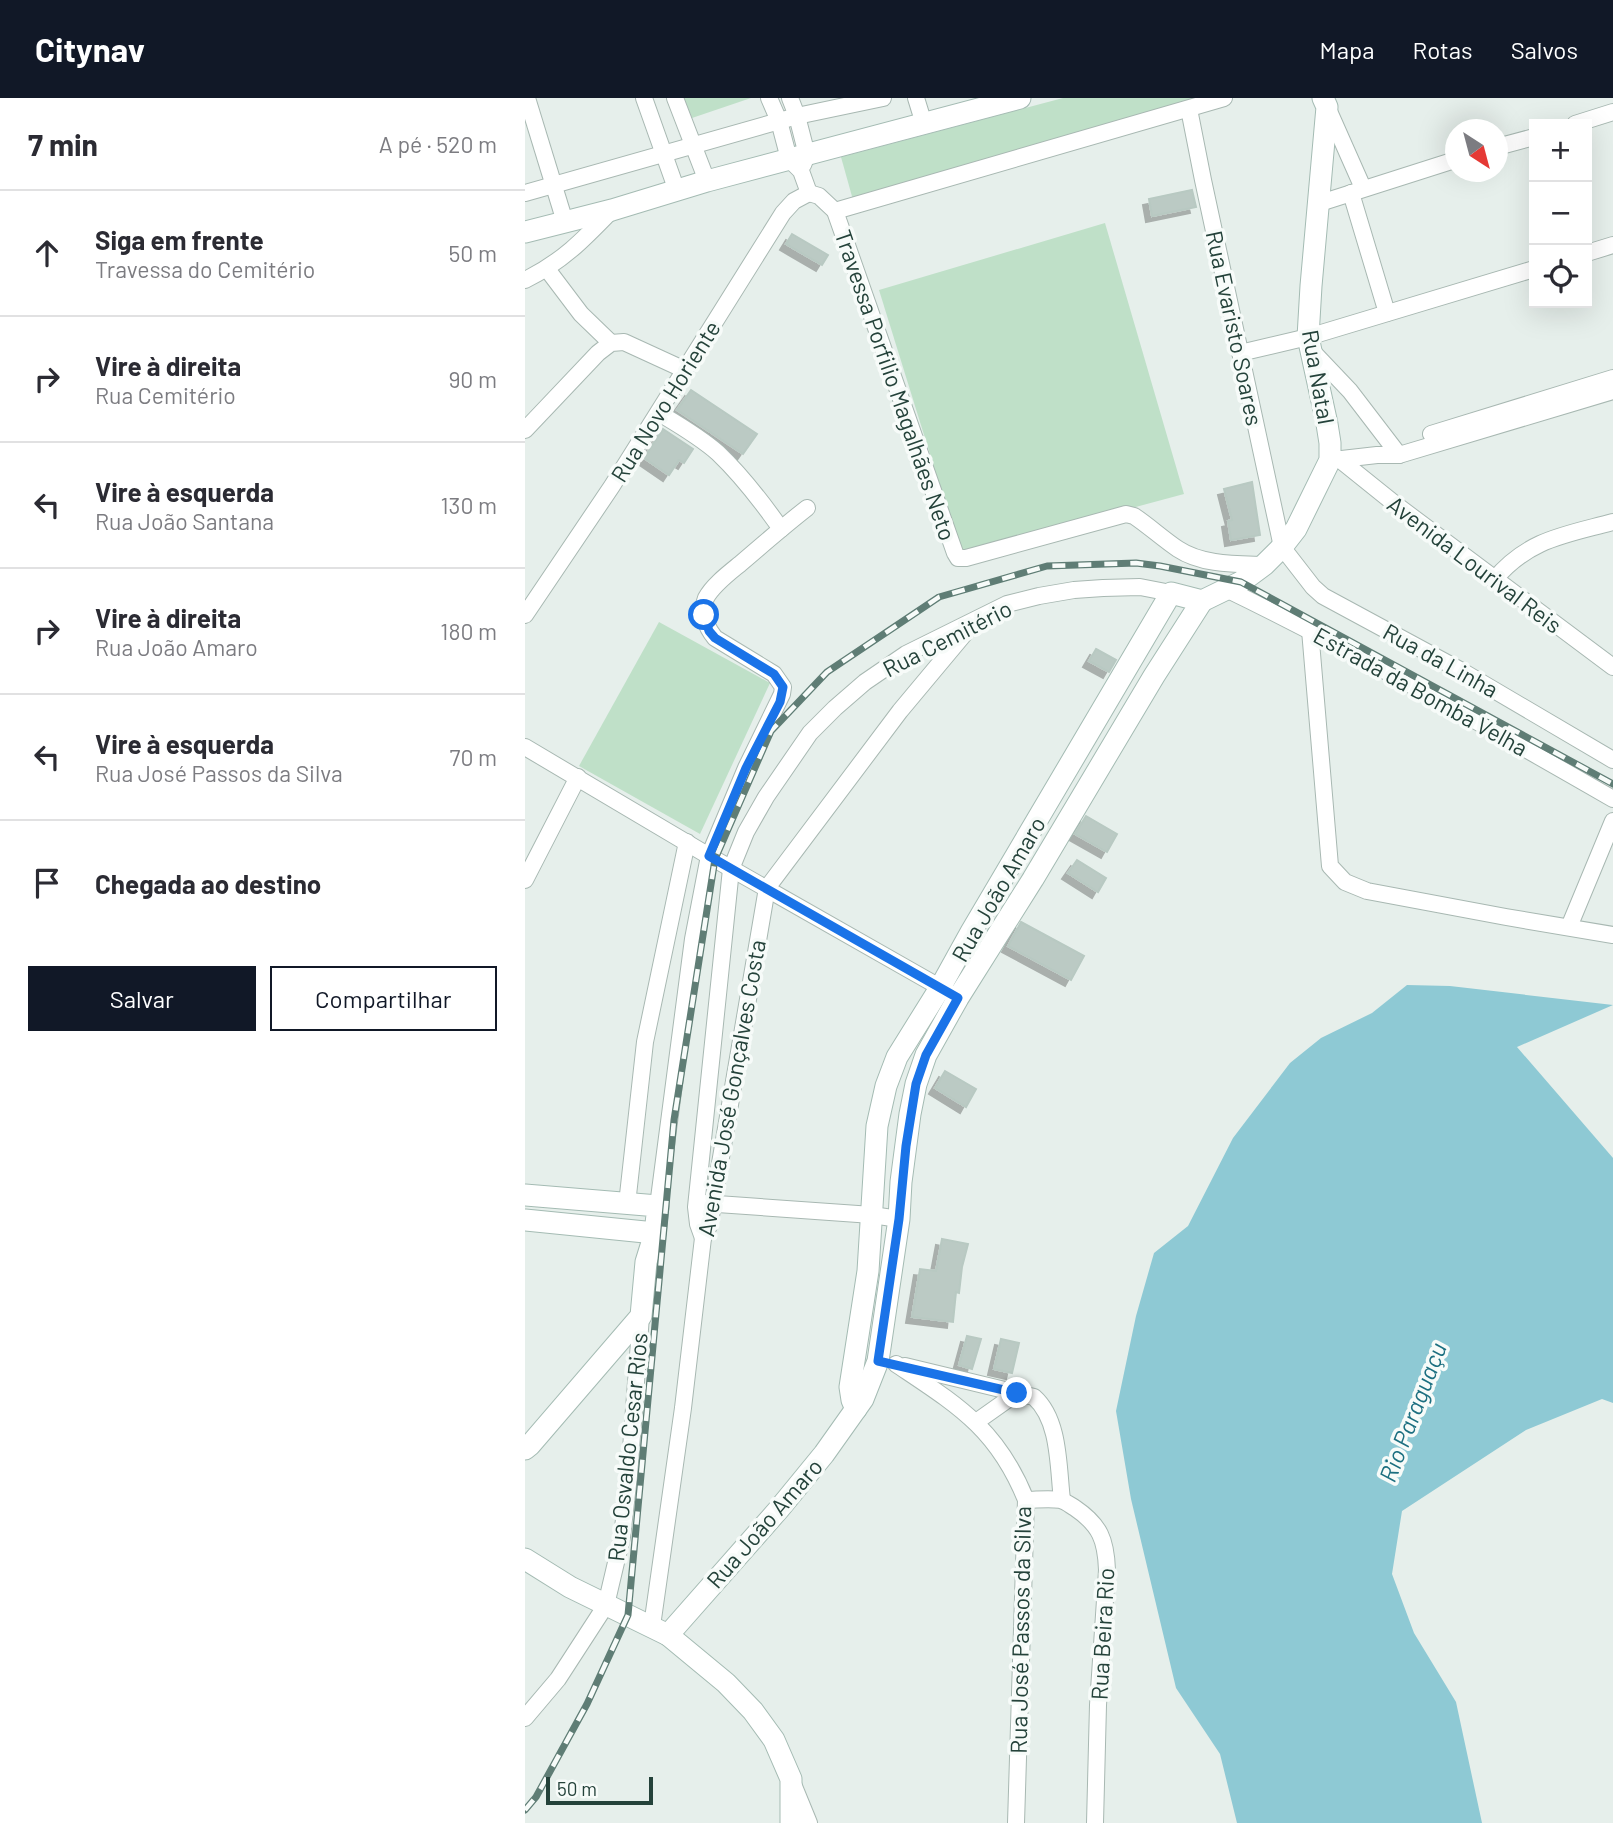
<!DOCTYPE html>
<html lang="pt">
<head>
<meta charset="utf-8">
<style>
  body { margin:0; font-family:Barlow,sans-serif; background:#f2f2f3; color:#2b2b33 }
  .controls { position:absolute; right:21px; top:21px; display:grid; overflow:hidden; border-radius:0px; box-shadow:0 7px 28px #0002 }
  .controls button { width:63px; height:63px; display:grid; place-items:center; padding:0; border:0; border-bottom:2px solid #e1e1e2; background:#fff; color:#2b2b33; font:35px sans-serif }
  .compass { position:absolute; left:920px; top:21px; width:63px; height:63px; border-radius:50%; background:#fff; box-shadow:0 7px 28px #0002; rotate:144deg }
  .scale { position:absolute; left:21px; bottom:18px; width:107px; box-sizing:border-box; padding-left:7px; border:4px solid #24423a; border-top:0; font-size:19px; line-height:24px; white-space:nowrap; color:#24423a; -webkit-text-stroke:5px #f7fbf9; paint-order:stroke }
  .stop { position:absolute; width:21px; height:21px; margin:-16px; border:5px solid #1a73e8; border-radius:50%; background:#fff }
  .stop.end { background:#1a73e8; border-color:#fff; box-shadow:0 2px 7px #0008 }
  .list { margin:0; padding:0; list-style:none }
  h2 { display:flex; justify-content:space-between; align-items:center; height:91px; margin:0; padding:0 28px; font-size:30px }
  h2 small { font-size:23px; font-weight:400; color:#7c7c81 }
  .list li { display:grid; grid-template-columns:46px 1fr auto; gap:21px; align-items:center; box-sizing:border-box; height:126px; padding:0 28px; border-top:2px solid #e1e1e2 }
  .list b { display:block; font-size:26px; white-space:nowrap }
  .list p { margin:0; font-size:23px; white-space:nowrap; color:#7c7c81 }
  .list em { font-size:23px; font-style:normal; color:#7c7c81 }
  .actions { display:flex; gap:14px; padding:21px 28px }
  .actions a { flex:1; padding:16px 0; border:2px solid #111827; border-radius:0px; text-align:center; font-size:24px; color:#111827 }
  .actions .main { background:#111827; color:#fff }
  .icon { flex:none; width:38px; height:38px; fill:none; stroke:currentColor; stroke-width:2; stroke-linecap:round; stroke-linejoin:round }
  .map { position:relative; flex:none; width:1088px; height:1725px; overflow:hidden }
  header { display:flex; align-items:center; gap:42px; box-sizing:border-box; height:98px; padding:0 35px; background:#111827; color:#fff }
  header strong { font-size:33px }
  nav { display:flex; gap:38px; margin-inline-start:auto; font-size:24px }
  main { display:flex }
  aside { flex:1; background:#fff }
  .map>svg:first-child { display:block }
  .green { fill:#bfe0c8 }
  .water { fill:#8ec9d4 }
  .building { fill:#bbcac4; stroke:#b8c9c2; stroke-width:2; filter:url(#shadow) }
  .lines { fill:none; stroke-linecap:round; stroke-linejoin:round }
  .street-casing { stroke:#a8b8b2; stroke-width:18 }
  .secondary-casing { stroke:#a4bbb3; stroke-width:23 }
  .street { stroke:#fff; stroke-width:16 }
  .secondary { stroke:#fff; stroke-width:21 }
  .rail-casing { stroke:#5f7d75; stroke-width:7 }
  .rail { stroke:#f7fbf9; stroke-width:4.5; stroke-dasharray:13; stroke-linecap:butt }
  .route { stroke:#1a73e8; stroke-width:9 }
  .labels { text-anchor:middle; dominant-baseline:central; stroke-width:7; stroke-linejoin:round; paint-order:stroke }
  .street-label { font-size:23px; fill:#24423a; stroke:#f7fbf9 }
  .water-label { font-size:24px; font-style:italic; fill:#1c6f80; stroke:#f7fbf9 }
</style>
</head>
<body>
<header>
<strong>Citynav</strong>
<nav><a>Mapa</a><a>Rotas</a><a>Salvos</a></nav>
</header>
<main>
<aside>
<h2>7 min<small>A pé · 520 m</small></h2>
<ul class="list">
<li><svg class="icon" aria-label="ahead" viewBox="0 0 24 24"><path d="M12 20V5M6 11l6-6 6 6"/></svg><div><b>Siga em frente</b><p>Travessa do Cemitério</p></div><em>50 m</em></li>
<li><svg class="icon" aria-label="right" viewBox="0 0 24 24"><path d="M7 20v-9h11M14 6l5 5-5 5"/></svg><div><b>Vire à direita</b><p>Rua Cemitério</p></div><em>90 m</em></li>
<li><svg class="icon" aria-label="left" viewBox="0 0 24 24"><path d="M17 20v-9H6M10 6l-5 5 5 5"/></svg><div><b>Vire à esquerda</b><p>Rua João Santana</p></div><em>130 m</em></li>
<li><svg class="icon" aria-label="right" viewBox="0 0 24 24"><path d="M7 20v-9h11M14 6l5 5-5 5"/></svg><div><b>Vire à direita</b><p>Rua João Amaro</p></div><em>180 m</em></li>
<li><svg class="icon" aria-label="left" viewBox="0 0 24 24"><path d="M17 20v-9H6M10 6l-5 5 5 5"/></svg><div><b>Vire à esquerda</b><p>Rua José Passos da Silva</p></div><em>70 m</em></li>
<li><svg class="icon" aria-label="arrive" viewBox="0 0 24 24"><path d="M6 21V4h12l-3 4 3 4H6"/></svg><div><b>Chegada ao destino</b></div></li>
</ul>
<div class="actions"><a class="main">Salvar</a><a>Compartilhar</a></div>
</aside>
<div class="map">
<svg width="1088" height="1725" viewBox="0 0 1088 1725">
  <defs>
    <filter id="shadow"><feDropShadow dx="-6" dy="6" stdDeviation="0" flood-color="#0004"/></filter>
  </defs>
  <rect width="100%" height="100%" fill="#e6efeb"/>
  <g class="green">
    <polygon points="159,0 226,0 167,20"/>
    <polygon points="538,0 674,0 328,102 316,59"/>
    <polygon points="580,125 659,396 436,456 354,192"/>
    <polygon points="134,524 245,585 175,736 54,668"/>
  </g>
  <polygon class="water" points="882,887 925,888 1088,907 992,949 1088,1060 1088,1305 1077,1301 1001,1332 877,1413 867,1476 889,1535 931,1604 957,1725 712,1725 695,1656 651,1590 606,1401 591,1313 611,1218 629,1155 663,1128 708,1040 765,965 796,940 847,915"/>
  <g class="building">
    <polygon points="667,92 671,109 627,118 624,101"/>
    <polygon points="267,136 303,157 297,167 261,146"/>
    <polygon points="166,292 232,336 218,356 152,312"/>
    <polygon points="138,331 168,351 159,365 154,362 144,377 119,360"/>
    <polygon points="727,384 735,437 706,442 703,423 707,422 699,391"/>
    <polygon points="571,551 591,562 584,574 564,563"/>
    <polygon points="561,718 592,736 582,754 550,736"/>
    <polygon points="552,762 581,780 573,794 543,775"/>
    <polygon points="496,824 559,858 546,882 483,848"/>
    <polygon points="420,973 451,991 441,1009 410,990"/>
    <polygon points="417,1141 443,1146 437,1169 434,1195 431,1194 428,1224 387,1219 395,1171 411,1173"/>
    <polygon points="442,1238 456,1241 447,1271 434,1267"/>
    <polygon points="476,1241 494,1245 487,1275 469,1271"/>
  </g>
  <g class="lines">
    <g class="street-casing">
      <g id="street">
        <polyline points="2,0 40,124"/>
        <polyline points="119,0 152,93"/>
        <polyline points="150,0 182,83"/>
        <polyline points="244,0 254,23 264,61 276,73 284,95"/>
        <polyline points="265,0 272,18 282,57 278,67"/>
        <polyline points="391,0 399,26"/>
        <polyline points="664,11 678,82 757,449 788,489 798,498 935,572 1088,662"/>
        <polyline points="803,11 838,90"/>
        <polyline points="1050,26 1088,14"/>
        <polyline points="972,49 1009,39"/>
        <polyline points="0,95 272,18 358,0"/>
        <path d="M284 95 294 98 310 113 430 455 433 460H441L601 416 609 418C624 428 638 441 653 451 677 467 711 466 739 467"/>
        <polyline points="826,95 862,215"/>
        <polyline points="792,106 930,62"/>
        <polyline points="310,113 699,0"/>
        <polyline points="1062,155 1088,147"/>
        <polyline points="22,171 56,216 86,245"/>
        <path d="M0 182C37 164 59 141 87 112"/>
        <polyline points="787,253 825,293 874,357"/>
        <polyline points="715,255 783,239 1009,171"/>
        <path d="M134 315C154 327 175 339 193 355 217 378 237 404 256 431"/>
        <polyline points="0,332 73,255 86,245 99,244 160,272"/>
        <polyline points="906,336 1088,280"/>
        <polyline points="814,361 870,406 1088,569"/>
        <polyline points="808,362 852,357 874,357 1088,293"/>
        <path d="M969 482C1003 441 1040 437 1088 424"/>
        <path d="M701 491C833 555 961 628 1088 701"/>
        <polyline points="0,517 87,388 258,115 269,103 284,95"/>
        <polyline points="785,532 805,768 820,784 842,793 981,819 1088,837"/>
        <polyline points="0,649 184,758 425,895"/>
        <polyline points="0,782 53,679"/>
        <polyline points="1044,829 1088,723"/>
        <polyline points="178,1105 347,1117 374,1121"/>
        <polyline points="102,1106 120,944 162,744"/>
        <path d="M133 1108 168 841 184 758 221 670 257 596 258 589 249 576 190 540C181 529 175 514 181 500 188 487 204 475 215 466 237 447 259 428 282 410"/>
        <polyline points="178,1140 173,1126 171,1109 206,771 221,734 241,699 285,635 310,610 340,584 381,556 482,506 514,498 549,492 578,490 615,489 646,495"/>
        <path d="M371 1266C432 1307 472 1330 501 1402L491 1725"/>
        <path d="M380 1268 509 1299C535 1322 533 1369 537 1402"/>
        <polyline points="451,1324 492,1295"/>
        <path d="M501 1402C511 1402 524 1400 535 1402 540 1403 545 1407 550 1410 575 1427 581 1442 582 1472L573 1607 570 1725"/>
        <polyline points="127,1528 158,1310 178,1140 184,1128 186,1118 242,790 375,613 451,522"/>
        <polyline points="0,1620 33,1581 81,1507 97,1439 104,1377 116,1218"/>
        <polyline points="268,1686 284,1725"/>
      </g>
    </g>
    <g class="secondary-casing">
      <g id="secondary">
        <polyline points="0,134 87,112 182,83 495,0"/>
        <polyline points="677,503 716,484 739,467 757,449 771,431 805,362 805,345 802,326 783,239 786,188 802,9 798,0"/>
        <polyline points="0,1097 133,1108 130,1135 121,1164 116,1218 5,1347 0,1351"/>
        <polyline points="0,1122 130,1135"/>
        <polyline points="331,1311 327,1302 325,1289 343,1173 352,1028 361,988 372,959 415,890 446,834 646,495 677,503"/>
        <polyline points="0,1461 45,1489 143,1537 201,1585 228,1613 249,1642 266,1681 266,1725"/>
        <polyline points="143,1537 254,1411 299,1356 338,1301 353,1263 374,1121 376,1084 385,1016 391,986 401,957 433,900 508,781 629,578 677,503"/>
      </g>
    </g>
    <use href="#street" class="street"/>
    <use href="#secondary" class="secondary"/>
    <g class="rail-casing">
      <polyline id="rail" points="0,1712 11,1699 62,1606 103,1517 149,1022 190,761 246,633 302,574 414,499 522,468 611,465 635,468 716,484 1088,686"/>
    </g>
    <use href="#rail" class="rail"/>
  </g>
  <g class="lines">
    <polyline class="route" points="179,517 184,533 190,540 249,576 258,589 255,604 221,670 184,758 433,900 401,957 391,986 381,1048 374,1121 353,1263 492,1295"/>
  </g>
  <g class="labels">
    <g class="street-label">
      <text transform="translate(710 230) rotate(78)">Rua Evaristo Soares</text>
      <text transform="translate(794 279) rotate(80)">Rua Natal</text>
      <text transform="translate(371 287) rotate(71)">Travessa Porfilio Magalhães Neto</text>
      <text transform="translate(140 303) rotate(-58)">Rua Novo Horiente</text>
      <text transform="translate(950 466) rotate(37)">Avenida Lourival Reis</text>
      <text transform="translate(422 540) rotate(-27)">Rua Cemitério</text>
      <text transform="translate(916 562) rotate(29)">Rua da Linha</text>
      <text transform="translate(896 593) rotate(29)">Estrada da Bomba Velha</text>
      <text transform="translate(473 791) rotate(-60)">Rua João Amaro</text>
      <text transform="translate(206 990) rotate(-80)">Avenida José Gonçalves Costa</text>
      <text transform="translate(102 1349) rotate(-84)">Rua Osvaldo Cesar Rios</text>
      <text transform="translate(239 1425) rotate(-49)">Rua João Amaro</text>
      <text transform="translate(495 1532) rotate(-89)">Rua José Passos da Silva</text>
      <text transform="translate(577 1536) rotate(-87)">Rua Beira Rio</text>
    </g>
    <g class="water-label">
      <text transform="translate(887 1314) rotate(-69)">Rio Paraguaçu</text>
    </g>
  </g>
</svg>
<div class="controls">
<button>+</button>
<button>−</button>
<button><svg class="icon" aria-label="locate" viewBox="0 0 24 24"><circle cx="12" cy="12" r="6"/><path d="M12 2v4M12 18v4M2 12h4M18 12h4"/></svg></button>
</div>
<svg class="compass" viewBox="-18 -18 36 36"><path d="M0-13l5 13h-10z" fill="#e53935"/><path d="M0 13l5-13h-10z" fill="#7c7c81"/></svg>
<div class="scale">50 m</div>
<div class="stop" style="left:179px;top:517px"></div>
<div class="stop end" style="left:492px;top:1295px"></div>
</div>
</main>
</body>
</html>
